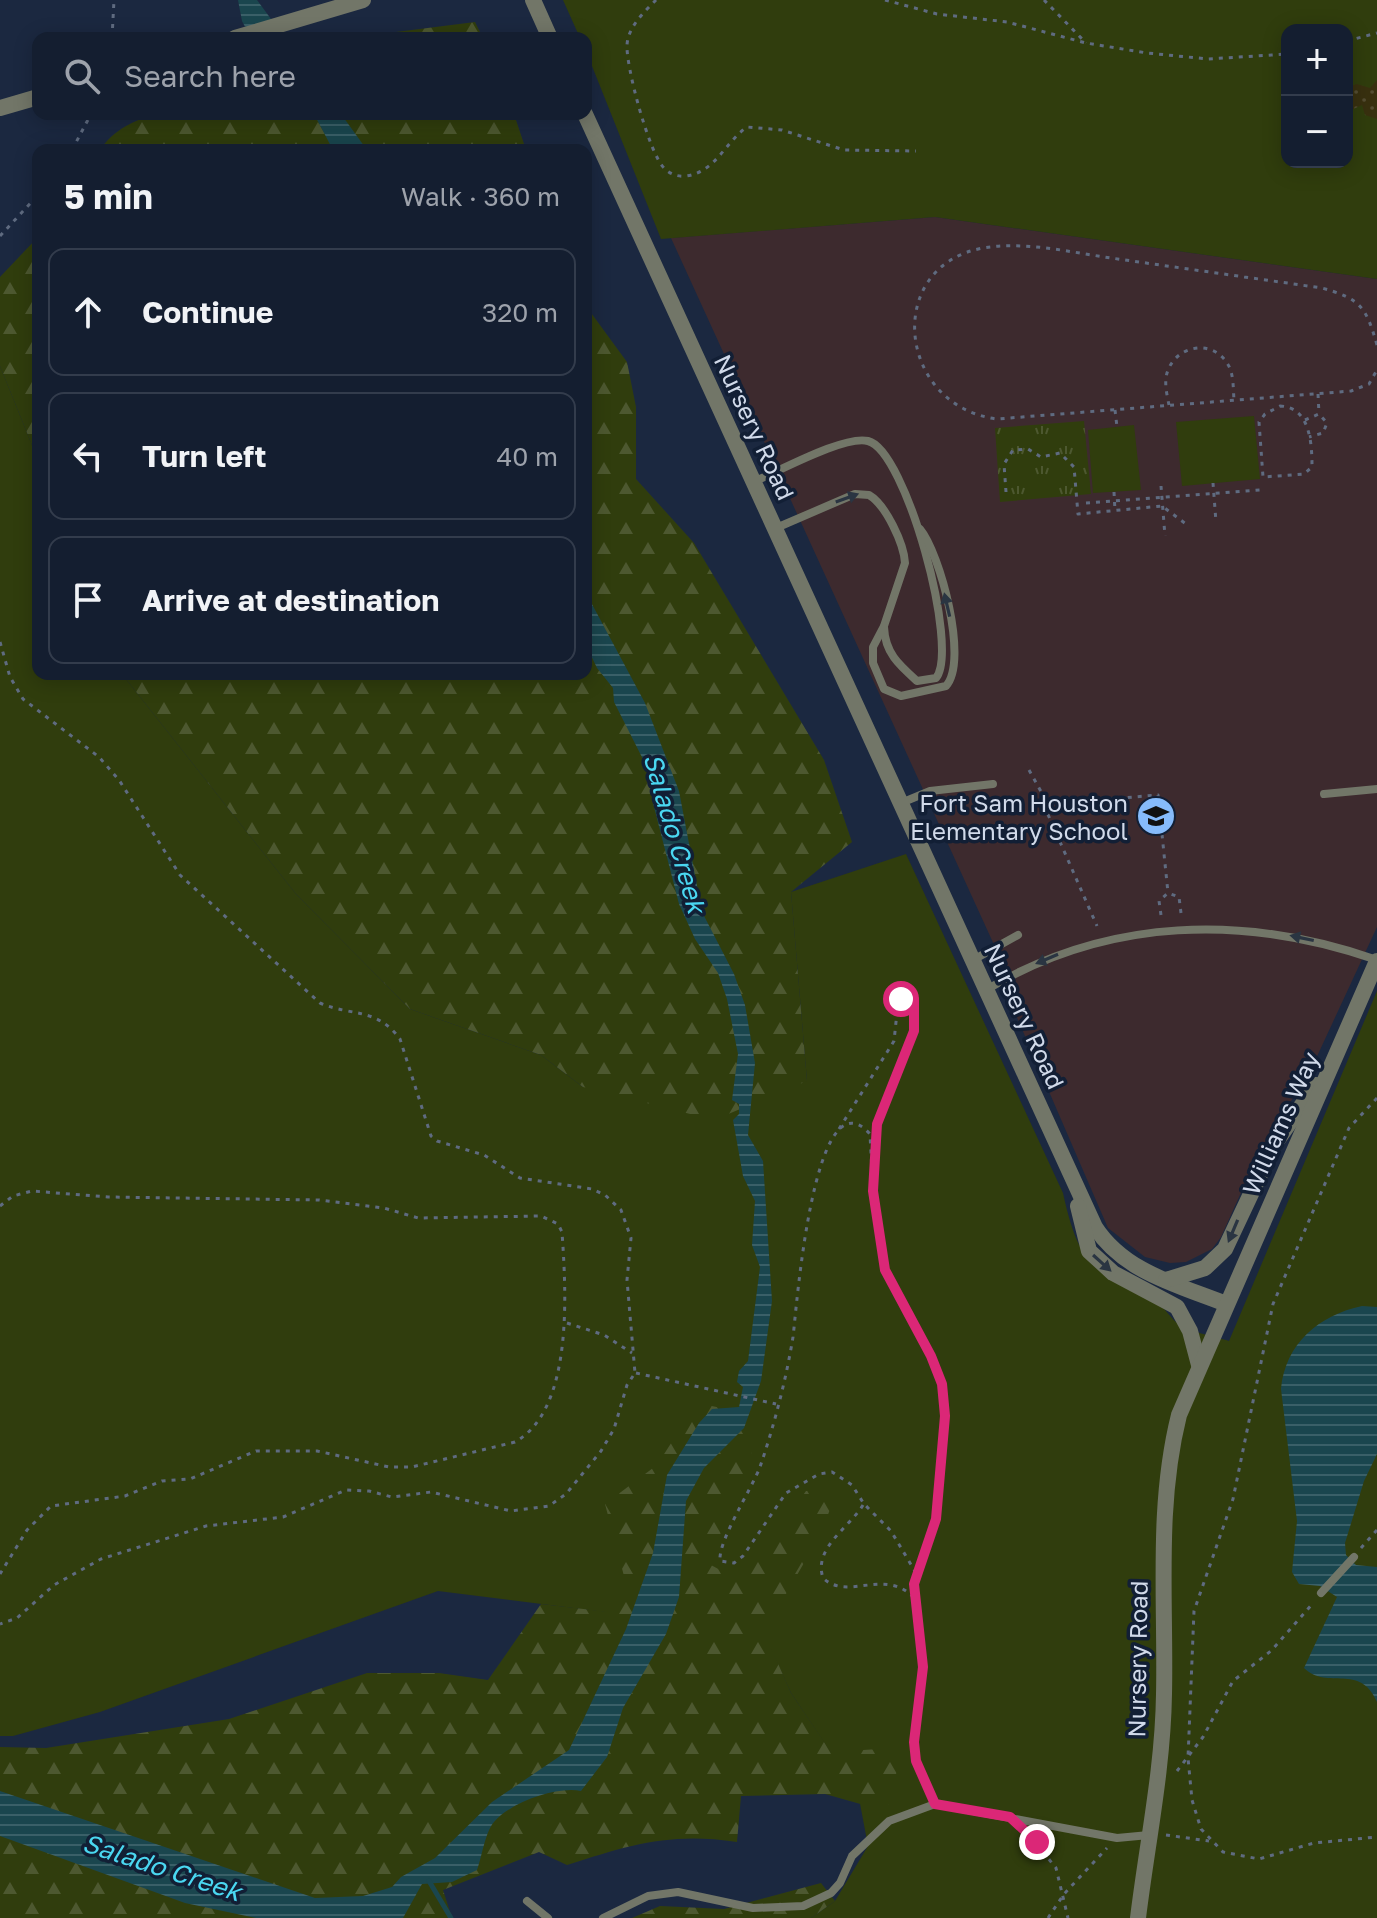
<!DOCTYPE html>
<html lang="en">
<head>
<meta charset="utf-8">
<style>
  body { margin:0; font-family:"Golos Text",sans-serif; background:#212b3c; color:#f1f3f6 }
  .controls { position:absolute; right:24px; top:24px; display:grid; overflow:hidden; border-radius:16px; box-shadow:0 4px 20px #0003 }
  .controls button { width:72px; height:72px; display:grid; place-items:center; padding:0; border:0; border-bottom:2px solid #333c4c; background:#141e30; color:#f1f3f6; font:40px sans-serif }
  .stop { position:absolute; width:24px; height:24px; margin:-18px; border:6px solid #db2777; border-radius:50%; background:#fff }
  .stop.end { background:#db2777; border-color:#fff; box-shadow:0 2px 8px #0008 }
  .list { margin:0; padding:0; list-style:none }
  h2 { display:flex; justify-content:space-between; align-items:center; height:104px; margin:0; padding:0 32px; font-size:34px }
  h2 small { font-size:26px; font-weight:400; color:#9da2ab }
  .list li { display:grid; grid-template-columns:52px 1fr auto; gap:24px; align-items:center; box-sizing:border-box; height:128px; margin:0 16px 16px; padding:0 16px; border:2px solid #333c4c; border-radius:16px }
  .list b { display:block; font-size:30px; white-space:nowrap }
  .list em { font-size:26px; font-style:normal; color:#9da2ab }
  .icon { flex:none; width:44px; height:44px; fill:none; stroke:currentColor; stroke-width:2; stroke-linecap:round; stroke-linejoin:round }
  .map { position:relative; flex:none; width:1377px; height:1918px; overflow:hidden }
  .search { position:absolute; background:#141e30; box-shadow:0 4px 20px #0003; left:32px; top:32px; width:560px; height:88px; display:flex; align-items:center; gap:20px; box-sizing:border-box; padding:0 28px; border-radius:16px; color:#9da2ab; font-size:30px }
  .panel { position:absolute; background:#141e30; box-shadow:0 4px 20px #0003; left:32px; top:144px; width:560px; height:536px; border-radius:16px }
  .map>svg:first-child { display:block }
  .education { fill:#3d2a2e }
  .green { fill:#303d0d; fill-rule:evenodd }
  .forest { fill:url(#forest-firs) }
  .sand { fill:url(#sand-dots) }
  .park { fill:url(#park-tufts) }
  .water { fill:url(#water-rules) }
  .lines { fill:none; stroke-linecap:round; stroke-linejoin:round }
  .stream { stroke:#1a464e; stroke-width:5 }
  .path { stroke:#5f6b80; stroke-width:3; stroke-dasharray:4 6; stroke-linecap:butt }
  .service { stroke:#727668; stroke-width:8 }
  .minor { stroke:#727668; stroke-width:16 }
  .tertiary { stroke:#727668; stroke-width:16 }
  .oneway { fill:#2a3542 }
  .route { stroke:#db2777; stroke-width:10 }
  .labels { text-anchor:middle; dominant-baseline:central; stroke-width:7; stroke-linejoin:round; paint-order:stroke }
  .street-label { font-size:24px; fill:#d1daea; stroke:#121f35 }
  .poi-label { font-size:24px; fill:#d1daea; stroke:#121f35; text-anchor:end }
  .water-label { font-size:26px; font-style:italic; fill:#4ad7f1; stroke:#121f35 }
</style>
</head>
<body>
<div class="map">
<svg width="1377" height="1918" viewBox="0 0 1377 1918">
  <defs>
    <pattern id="forest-firs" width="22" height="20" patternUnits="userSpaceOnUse" patternTransform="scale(2)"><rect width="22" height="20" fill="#303d0d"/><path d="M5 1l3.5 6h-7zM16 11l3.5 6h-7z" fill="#4d5830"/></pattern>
    <pattern id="sand-dots" width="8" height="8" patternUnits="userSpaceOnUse" patternTransform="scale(2)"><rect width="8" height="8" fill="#38300f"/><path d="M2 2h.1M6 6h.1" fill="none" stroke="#544d32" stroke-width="1.8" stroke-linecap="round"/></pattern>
    <pattern id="park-tufts" width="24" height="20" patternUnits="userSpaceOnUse" patternTransform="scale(2)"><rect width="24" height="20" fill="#303d0d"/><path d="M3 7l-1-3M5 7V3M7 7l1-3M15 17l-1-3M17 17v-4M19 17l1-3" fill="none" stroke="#4d5830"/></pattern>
    <pattern id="water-rules" width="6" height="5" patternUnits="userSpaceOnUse" patternTransform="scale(2)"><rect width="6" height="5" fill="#1a464e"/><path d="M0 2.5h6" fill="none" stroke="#3a6068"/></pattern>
  </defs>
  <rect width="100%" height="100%" fill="#1b2840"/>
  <polygon class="education" points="935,217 1377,279 1377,927 1313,1065 1257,1157 1221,1237 1212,1249 1186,1262 1170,1263 1145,1257 1108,1228 1009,999 1001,960 671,238"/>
  <g class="green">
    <path d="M563 0H1377V279L935 217 661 239 586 51V38H580ZM1287 30H1347V162H1287Z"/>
    <path d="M0 366 38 460V674H122L296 894 410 1009 541 1055 583 1087 807 1081 791 892 906 854 1063 1193C1080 1271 1095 1269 1158 1304 1166 1309 1169 1316 1176 1322 1188 1332 1214 1336 1229 1341L1377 991V1918H811L835 1901 868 1846 858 1793 791 1693 763 1632 438 1591 100 1712 13 1736H0Z"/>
    <polygon points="1254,416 1260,479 1182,486 1176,422"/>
    <polygon points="1134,425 1141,490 1093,493 1088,430"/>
  </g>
  <g class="forest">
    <polygon points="475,22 483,38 380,38 396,32"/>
    <path d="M157 114H514L526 150H100C113 130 134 120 157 114Z"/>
    <polygon points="38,237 38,460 0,366 0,277"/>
    <polygon points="586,306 627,362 636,407 636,479 694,543 824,760 852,842 791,892 807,1081 714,1120 583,1087 541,1055 410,1009 296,894 122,674 586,674"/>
    <path d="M697 1403 765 1417 709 1564 724 1572C764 1549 780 1529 806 1491L819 1490 833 1502 819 1537 764 1632 791 1693 831 1752 879 1749 899 1763 888 1805 871 1807 825 1794 741 1796 737 1842C670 1832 630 1845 567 1865L539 1852 443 1890 452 1918H0V1747L46 1748 229 1719 367 1673H439L488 1680 541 1604 609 1612 624 1576 605 1504 657 1465Z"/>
    <polygon points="821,1883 835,1901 811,1918 632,1918 660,1906 724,1909"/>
  </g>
  <polygon class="sand" points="1377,80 1377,119 1365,115 1362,105 1347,112 1347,87 1357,84 1370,88"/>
  <polygon class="park" points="1084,421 1091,494 1000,502 995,428"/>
  <g class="water">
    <polygon points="238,0 257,0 285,38 251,38 242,21"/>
    <polygon points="314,114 341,114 367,150 333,150"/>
    <path d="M586 593 645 703 679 791 702 912 734 974 745 1005 755 1063 748 1135 763 1161 772 1301 761 1381 744 1428 704 1468 686 1501 679 1597 666 1634 623 1708 607 1757 581 1791C557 1786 511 1802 494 1822 485 1832 482 1857 477 1870L452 1882 422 1884 403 1918H256L185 1903 0 1836V1791L315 1898 363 1896 392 1887 401 1877 435 1858 492 1802 569 1750 626 1629 653 1553 667 1475 699 1423 712 1409 739 1407 743 1387 737 1382 739 1371 748 1361 760 1267 752 1245 755 1201 743 1176 733 1120 739 1114V1104L732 1100 738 1054 727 999 718 973 695 939 679 904 653 803 650 773 614 702 613 688 597 668 586 645Z"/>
    <path d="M1362 1306 1377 1307V1454L1364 1481 1345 1543 1346 1555 1356 1565 1377 1567V1702C1360 1662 1328 1691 1304 1668L1337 1597 1320 1586 1299 1584 1292 1572 1297 1521 1281 1389C1285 1344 1319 1315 1362 1306Z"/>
  </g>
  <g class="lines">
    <polyline class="stream" points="429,1881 451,1918"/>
    <g class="path">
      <path d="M656 0C644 12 628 27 627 45 626 67 649 153 664 168 670 174 677 177 686 176 716 172 725 142 747 127L782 130 844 150 916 151"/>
      <polyline points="885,0 937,14 1007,22 1086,43 1147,53 1208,59 1287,54"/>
      <polyline points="1044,0 1086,43"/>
      <polyline points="112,38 114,0"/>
      <polyline points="1347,41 1377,33"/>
      <polyline points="72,150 91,114"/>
      <polyline points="0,236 38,195"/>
      <path d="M1377 345C1366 307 1361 299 1322 288 1252 278 1181 268 1111 258 1069 252 1025 241 983 248 883 266 897 406 997 419L1351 391 1369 384 1377 370"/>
      <polyline points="1318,394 1319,414"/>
      <path d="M1169 405C1167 395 1164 383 1167 373 1175 346 1211 338 1227 363 1234 373 1233 388 1234 400"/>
      <path d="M1280 406C1310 407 1312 443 1312 467L1304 474 1263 477 1259 422 1265 414Z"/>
      <polyline points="1115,410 1117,427"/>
      <polyline points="1305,420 1319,414 1327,423 1323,433 1309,437"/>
      <polyline points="1213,483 1216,522"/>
      <polyline points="1161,486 1165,536"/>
      <polyline points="1006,492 1004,464 1013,450 1028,449 1041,457 1060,453 1074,467 1078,514 1162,506 1186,524"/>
      <polyline points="1114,492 1115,511"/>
      <polyline points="1086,503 1260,490"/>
      <path d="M0 642 10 677 23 699 99 757 119 780 180 875 320 1003C353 1017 376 1007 400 1039L431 1136 437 1141 484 1155 520 1178 592 1189 605 1195 621 1210 631 1238 627 1280 635 1373 627 1385 614 1429 601 1451 566 1494 549 1506 511 1511 431 1492 392 1497 369 1491 346 1490 283 1517 206 1526 101 1559 54 1585 17 1618 0 1624"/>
      <polyline points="1029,770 1048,804 1046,810 1097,926"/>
      <polyline points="1048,804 1158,795 1168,893"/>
      <polyline points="1161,915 1159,901 1168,893 1179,897 1181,913"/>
      <polyline points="1377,1098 1349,1128 1273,1304 1233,1499 1194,1611 1188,1758 1192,1800 1201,1829 1223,1852 1259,1859 1314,1843 1377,1837"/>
      <path d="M839 1129 894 1041 898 1003 901 999 914 1000C928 1032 880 1104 874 1140"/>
      <path d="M0 1206 13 1196 32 1191 108 1197 319 1200 384 1208 418 1218 541 1216 558 1224 562 1232C566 1291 574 1409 515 1442L412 1467H389L317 1451H256L190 1479 162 1481 125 1496 51 1506 27 1530 0 1574"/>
      <polyline points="567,1323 604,1335 632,1353"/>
      <polyline points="636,1373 776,1404"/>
      <path d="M863 1505C849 1528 813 1548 823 1578 848 1602 886 1566 915 1599"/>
      <polyline points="1361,1548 1377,1530"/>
      <path d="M916 1573 891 1531 864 1504 852 1485 832 1472 819 1474 786 1493 743 1556 734 1563 720 1561C718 1541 751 1490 760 1467 774 1426 786 1380 793 1337 796 1316 813 1069 870 1134L873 1191 885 1270 931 1356 942 1384 945 1416 936 1519 914 1584 923 1667 914 1742 916 1761 930 1793"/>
      <polyline points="1177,1771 1203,1737 1233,1681 1272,1650 1314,1602"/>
      <polyline points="1166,1835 1209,1841"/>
      <polyline points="1030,1836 1056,1868 1068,1918"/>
      <polyline points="1048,1918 1064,1894 1107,1848"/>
    </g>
    <g class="service">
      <path d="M753 482C778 472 844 435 868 441 906 450 960 649 936 678L917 681C899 665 885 653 884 627"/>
      <path d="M776 528 855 494 869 495C886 505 904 544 905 563L884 626 873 647V663L884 689 901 696 946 686C969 661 940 553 920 529"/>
      <polyline points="1324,794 1377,789"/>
      <polyline points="901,803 930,791 993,784"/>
      <polyline points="973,960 1018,935"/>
      <path d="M986 990C1108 917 1245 914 1377 960"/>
      <polyline points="1321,1593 1354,1557"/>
      <polyline points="527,1901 548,1918"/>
      <polyline points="603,1918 648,1896 678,1892 753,1908 803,1906 831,1893 840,1883 852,1856 889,1821 935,1804 1117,1838 1149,1835"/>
    </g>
    <g class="minor">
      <polyline points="235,38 363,0"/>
      <polyline points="0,108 38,97"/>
    </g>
    <g class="tertiary">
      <polyline points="533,0 550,38"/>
      <path d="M585 114 1095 1227C1124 1272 1178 1285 1226 1304"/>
      <polyline points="1078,1206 1089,1251 1113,1273 1177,1307 1190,1331 1199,1365"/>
      <polyline points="1166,1280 1205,1268 1225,1249 1274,1145 1316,1085"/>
      <path d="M1138 1918C1147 1844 1163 1769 1164 1694 1166 1600 1156 1507 1179 1415L1377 961"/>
    </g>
  </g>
  <defs><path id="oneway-solid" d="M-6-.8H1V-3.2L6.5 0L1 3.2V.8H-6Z" transform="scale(2)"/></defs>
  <g class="oneway">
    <use href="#oneway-solid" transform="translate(847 498) rotate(-20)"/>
    <use href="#oneway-solid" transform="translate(947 605) rotate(-103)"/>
    <use href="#oneway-solid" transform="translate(1302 938) rotate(-168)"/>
    <use href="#oneway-solid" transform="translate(1047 959) rotate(157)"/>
    <use href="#oneway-solid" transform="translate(1233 1231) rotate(113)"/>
    <use href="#oneway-solid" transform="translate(1102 1263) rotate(42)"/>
  </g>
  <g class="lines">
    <polyline class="route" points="901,999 914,1000 914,1031 877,1124 873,1191 885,1270 931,1356 942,1384 945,1416 936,1519 914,1584 923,1667 914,1742 916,1761 935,1804 1010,1817 1037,1842"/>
  </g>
  <defs>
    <g id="school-disc" transform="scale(2)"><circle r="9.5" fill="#86bbfb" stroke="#121f35"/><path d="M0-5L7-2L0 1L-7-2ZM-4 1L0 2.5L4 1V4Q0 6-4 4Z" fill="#111"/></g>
  </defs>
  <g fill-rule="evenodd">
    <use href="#school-disc" x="1156" y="816"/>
  </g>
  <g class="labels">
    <g class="street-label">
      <text transform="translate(755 427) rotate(65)">Nursery Road</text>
      <text transform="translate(1025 1016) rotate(65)">Nursery Road</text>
      <text transform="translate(1280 1123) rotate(-66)">Williams Way</text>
      <text transform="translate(1137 1659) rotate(-89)">Nursery Road</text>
    </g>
    <g class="poi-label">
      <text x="1128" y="802">Fort Sam Houston<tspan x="1128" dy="28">Elementary School</tspan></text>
    </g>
    <g class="water-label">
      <text transform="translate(675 833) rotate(74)">Salado Creek</text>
      <text transform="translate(162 1867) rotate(18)">Salado Creek</text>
    </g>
  </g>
</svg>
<div class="controls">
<button>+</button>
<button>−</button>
</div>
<div class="stop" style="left:901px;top:999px"></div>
<div class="stop end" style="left:1037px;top:1842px"></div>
<div class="search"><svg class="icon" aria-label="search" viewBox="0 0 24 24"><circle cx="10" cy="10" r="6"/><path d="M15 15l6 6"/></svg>Search here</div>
<section class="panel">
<h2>5 min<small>Walk · 360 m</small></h2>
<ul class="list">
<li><svg class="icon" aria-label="ahead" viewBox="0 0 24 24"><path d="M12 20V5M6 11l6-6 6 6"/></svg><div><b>Continue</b></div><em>320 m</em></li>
<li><svg class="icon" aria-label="left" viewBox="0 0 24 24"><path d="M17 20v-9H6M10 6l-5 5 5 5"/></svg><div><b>Turn left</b></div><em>40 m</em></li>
<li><svg class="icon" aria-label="arrive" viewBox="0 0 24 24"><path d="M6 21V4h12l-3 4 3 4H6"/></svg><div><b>Arrive at destination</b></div></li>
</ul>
</section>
</div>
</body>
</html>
